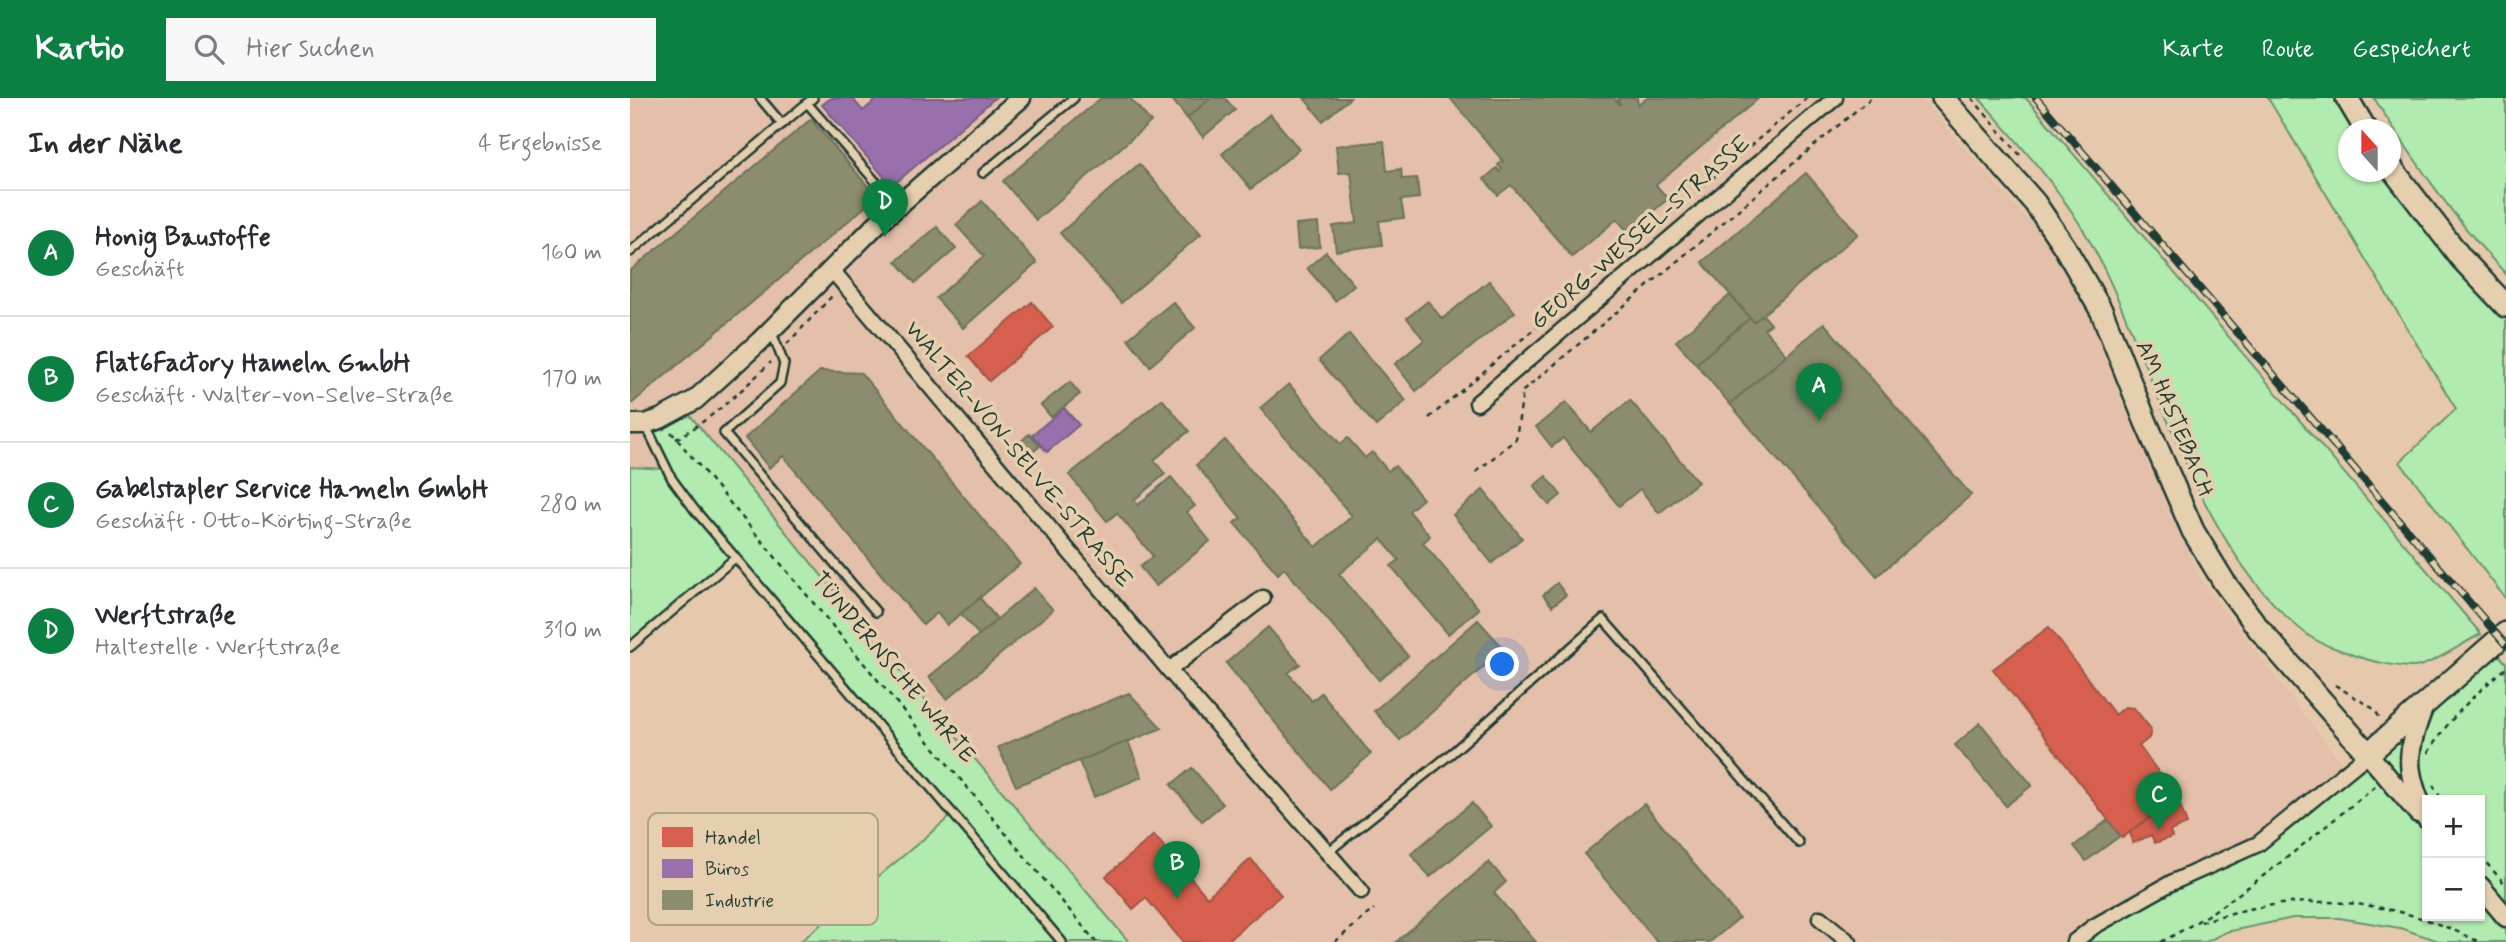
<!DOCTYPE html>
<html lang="de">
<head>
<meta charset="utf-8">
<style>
  body { margin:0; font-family:Mynerve,sans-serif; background:#f7f7f7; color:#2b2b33 }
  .controls { position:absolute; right:21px; bottom:21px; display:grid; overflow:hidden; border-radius:0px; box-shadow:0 2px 5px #0004 }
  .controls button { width:63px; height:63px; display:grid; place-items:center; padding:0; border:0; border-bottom:2px solid #e1e1e2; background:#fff; color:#2b2b33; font:35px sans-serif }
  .compass { position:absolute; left:1708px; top:21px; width:63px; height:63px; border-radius:50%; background:#fff; box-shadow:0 2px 5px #0004; rotate:339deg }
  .you { position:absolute; left:873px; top:567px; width:24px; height:24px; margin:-18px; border:5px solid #fff; border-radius:50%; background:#1a73e8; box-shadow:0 0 0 10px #1a73e833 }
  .badge { display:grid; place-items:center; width:46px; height:46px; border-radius:50%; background:#0b8043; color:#fff; font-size:23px; font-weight:700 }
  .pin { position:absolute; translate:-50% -58px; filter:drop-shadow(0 2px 4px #0008) }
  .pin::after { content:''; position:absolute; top:37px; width:24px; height:21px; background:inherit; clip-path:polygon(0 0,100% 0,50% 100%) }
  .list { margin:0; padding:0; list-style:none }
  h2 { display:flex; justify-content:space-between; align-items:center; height:91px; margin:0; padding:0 28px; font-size:30px }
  h2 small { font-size:23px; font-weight:400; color:#7c7c81 }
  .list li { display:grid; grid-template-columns:46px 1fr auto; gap:21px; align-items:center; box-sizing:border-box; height:126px; padding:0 28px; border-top:2px solid #e1e1e2 }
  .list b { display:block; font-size:26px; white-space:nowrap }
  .list p { margin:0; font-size:23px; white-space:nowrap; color:#7c7c81 }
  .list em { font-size:23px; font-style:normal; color:#7c7c81 }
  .icon { flex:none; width:38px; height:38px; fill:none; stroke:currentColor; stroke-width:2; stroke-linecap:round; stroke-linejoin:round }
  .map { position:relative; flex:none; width:1876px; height:844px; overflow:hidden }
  header { display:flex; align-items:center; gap:42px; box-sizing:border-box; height:98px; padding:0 35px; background:#0b8043; color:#fff }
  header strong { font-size:33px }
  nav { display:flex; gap:38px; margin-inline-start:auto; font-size:24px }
  .search { width:490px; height:63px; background:#f7f7f7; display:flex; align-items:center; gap:18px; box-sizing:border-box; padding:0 24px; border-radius:0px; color:#7c7c81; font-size:26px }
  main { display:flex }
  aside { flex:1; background:#fff }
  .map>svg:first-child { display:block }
  .built { fill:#e4bfa9 }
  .green { fill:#b1ebaf; stroke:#689472; stroke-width:2 }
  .shops { fill:#d6604d; stroke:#9f5646; stroke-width:2 }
  .offices { fill:#9970ab; stroke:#746187; stroke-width:2 }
  .industry { fill:#8c8c6e; stroke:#6b745d; stroke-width:2 }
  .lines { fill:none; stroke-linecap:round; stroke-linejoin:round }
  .service-casing { stroke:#1f3d34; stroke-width:12 }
  .minor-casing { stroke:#1f3d34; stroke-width:19 }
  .tertiary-casing { stroke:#1f3d34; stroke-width:23 }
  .secondary-casing { stroke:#1f3d34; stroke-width:26 }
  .path { stroke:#1f3d34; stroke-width:2.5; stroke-dasharray:5 5; stroke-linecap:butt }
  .service { stroke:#e5cfae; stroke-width:7 }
  .minor { stroke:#e5cfae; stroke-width:14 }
  .tertiary { stroke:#e5cfae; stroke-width:18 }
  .secondary { stroke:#e5cfae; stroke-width:21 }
  .rail-casing { stroke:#1f3d34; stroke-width:8 }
  .rail { stroke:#e5cfae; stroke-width:5; stroke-dasharray:16; stroke-linecap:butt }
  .labels { text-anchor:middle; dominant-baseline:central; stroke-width:7; stroke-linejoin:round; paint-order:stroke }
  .street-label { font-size:23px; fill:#1f3d34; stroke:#e5cfae }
  .key { fill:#e5cfae; stroke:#aaa389; stroke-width:2 }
  .key-label { font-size:19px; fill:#1f3d34 }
</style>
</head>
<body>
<header>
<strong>Kartio</strong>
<div class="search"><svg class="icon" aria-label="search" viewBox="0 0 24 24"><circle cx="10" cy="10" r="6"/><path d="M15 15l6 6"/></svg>Hier suchen</div>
<nav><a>Karte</a><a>Route</a><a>Gespeichert</a></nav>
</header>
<main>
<aside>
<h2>In der Nähe<small>4 Ergebnisse</small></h2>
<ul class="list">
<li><span class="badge">A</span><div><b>Honig Baustoffe</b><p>Geschäft</p></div><em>160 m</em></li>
<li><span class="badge">B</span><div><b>Flat6Factory Hameln GmbH</b><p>Geschäft · Walter-von-Selve-Straße</p></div><em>170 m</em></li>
<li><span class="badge">C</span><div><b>Gabelstapler Service Hameln GmbH</b><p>Geschäft · Otto-Körting-Straße</p></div><em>280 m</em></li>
<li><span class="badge">D</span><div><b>Werftstraße</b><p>Haltestelle · Werftstraße</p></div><em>310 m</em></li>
</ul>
</aside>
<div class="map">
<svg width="1876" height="844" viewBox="0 0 1876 844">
  <rect width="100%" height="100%" fill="#e6c9ad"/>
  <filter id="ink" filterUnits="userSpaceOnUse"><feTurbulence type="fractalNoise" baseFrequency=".0143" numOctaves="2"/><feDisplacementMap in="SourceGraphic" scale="14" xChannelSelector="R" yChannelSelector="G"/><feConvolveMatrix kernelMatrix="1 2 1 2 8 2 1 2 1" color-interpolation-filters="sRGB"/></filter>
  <g filter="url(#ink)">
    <polygon class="built" points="0,0 1290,0 1412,138 1461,217 1491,302 1571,482 1730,690 1537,844 447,844 37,371 0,369"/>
    <g class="green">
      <path d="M1349 0H1396L1851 536C1833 545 1809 562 1790 568 1775 572 1737 562 1723 557 1709 551 1691 547 1679 538 1564 451 1528 271 1462 147 1432 92 1390 47 1349 0Z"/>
      <polygon points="1638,0 1716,0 1734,31 1718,32 1718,74 1760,74 1876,210 1876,501 1770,364 1826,311"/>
      <path d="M1744 0H1876V176C1825 123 1784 62 1744 0Z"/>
      <polygon points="54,310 238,534 499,844 433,844 106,459 43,381 17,326"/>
      <polygon points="0,369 37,371 105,460 0,549"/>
      <polygon points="1862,549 1876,565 1876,844 1812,844 1770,830 1709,820 1663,820 1596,834 1576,844 1446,844 1464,830 1629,747 1738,658 1797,730 1797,818 1850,818 1850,702 1797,702 1797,727 1740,656"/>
      <polygon points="321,718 427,844 171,843"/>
    </g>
    <g class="shops">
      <polygon points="402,204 423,229 359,283 338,258"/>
      <polygon points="1419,529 1485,617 1495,609 1504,610 1521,631 1519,640 1509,648 1547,699 1492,740 1363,571"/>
      <polygon points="1547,699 1557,726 1540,733 1542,739 1525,745 1521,737 1503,745 1500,734"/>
      <polygon points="524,737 577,799 621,761 651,797 596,844 553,844 516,800 503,811 476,778"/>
    </g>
    <g class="offices">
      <polygon points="201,0 222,0 233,13 248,0 365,0 262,88 192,7"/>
      <polygon points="434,310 449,327 417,354 402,337"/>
    </g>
    <g class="industry">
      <polygon points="471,0 500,0 521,24 406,122 373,83"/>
      <polygon points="541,0 581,0 557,20"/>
      <polygon points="581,0 595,0 605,12 573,39 557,20"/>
      <polygon points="674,0 720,0 693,23"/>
      <polygon points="820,0 984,0 990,7 988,0 1007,0 1008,7 1017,0 1129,0 1026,87 1038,101 998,134 987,121 942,159 881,87 868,97 854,81 867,70 870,74 872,71 868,67 873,63"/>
      <polygon points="640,16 669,51 621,91 592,56"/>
      <polygon points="181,21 247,99 0,307 0,173"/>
      <polygon points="754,43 757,73 771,71 772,81 787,80 789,100 771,102 774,120 749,123 752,147 706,153 703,128 727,125 721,74 709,75 706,48"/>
      <polygon points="509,66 571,136 491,205 430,135"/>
      <polygon points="1176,75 1228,136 1124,224 1072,164"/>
      <polygon points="352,103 407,165 333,230 306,200 354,158 326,127"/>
      <polygon points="688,125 690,149 668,151 666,127"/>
      <polygon points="307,129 326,151 285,185 266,163"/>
      <polygon points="696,154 724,187 705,203 677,170"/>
      <polygon points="859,183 885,214 786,293 765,266 794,242 777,220 798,203 812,221"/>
      <polygon points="1100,197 1120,220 1066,266 1046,243"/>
      <polygon points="543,204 565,230 520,268 498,241"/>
      <polygon points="1133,217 1141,226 1134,231 1157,257 1100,306 1066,266 1120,220 1124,224"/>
      <polygon points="1194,225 1341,397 1247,478 1100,306"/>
      <polygon points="719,236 776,303 746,328 689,262"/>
      <polygon points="190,273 231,275 390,466 317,527 307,515 293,527 153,358 139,370 115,340"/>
      <polygon points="440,284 450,296 421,319 411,307"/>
      <polygon points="659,286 710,346 718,340 735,360 742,354 758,373 765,368 793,401 779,413 800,438 793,445 849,511 818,536 761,468 769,462 751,441 709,476 778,558 749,582 654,470 648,476 604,425 611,420 566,367 595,342 686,449 722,418 630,310"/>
      <polygon points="532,301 559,333 524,362 535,376 504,402 508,407 541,379 565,408 557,414 580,443 526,488 510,469 523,458 487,415 477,423 439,377"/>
      <polygon points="1000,302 1068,384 1029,415 1010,391 989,408 933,340 922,349 906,329 936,304 961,334"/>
      <polygon points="399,336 410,348 397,359 387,347"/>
      <polygon points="916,378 931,397 919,407 904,388"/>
      <polygon points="853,392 892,440 862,465 823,417"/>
      <polygon points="927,485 936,497 922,508 913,497"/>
      <polygon points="404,490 423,512 317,601 299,579"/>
      <polygon points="350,500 367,521 349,537 331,516"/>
      <polygon points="848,522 874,551 770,642 744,613"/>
      <polygon points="638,529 670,566 658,575 682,603 691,595 741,656 700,691 596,565"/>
      <polygon points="499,595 532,630 386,688 368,649"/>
      <polygon points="1350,625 1402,687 1376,708 1325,647"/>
      <polygon points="498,643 512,679 464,699 449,663"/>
      <polygon points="562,670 593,706 572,723 541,687"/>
      <polygon points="842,705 861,728 800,779 781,756"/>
      <polygon points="1014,706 1109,820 1080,844 1027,844 954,756"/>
      <polygon points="1478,722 1490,738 1456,763 1444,748"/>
      <polygon points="859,764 876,784 864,795 906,844 766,844"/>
    </g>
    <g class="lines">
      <g class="service-casing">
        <g id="service">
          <polyline points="130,0 152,26"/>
          <polyline points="177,5 266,107"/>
          <polyline points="353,75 444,0"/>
          <polyline points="0,154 183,0"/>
          <polyline points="141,232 154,266 150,285 94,335 246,514"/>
          <polyline points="15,326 42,381 64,411 432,844"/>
          <polyline points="0,549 105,460"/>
          <polyline points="698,754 823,654 973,521 1169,745"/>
        </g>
      </g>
      <g class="minor-casing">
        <g id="minor">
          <polyline points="202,172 539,572 731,793"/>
          <polyline points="847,305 1205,0"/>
          <polyline points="539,572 633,500"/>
          <polyline points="1190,820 1219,844"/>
          <polyline points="1444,844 1463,829 1541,785 1628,746 1738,656"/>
        </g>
      </g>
      <g class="tertiary-casing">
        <g id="tertiary">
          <polyline points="0,326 15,326 30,321 65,302 130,243 247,126 391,0"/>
          <path d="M1794 608C1775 657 1775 673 1797 721"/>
          <polyline points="1738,656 1788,715"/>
          <polyline points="1850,788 1876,819"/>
        </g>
      </g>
      <g class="secondary-casing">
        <g id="secondary">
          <polyline points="1313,0 1405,105 1434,148 1472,214 1515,322 1563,433 1594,484 1629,531 1738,656 1876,535"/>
          <polyline points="1717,0 1736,32"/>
          <polyline points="1760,68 1831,160 1876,208"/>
        </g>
      </g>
      <g class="path">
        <polyline points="1342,0 1390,57"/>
        <polyline points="1760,41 1766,50"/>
        <polyline points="157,246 203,197"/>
        <polyline points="799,320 1177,0"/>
        <polyline points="41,334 466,844"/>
        <path d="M46 341C84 319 110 294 141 264"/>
        <polyline points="846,374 886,341 893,293 1241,0"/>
        <polyline points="1705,587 1744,611 1750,620"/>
        <path d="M1798 655C1819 620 1845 596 1876 570"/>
        <polyline points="1803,687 1812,702"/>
        <polyline points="1850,758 1876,787"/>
        <path d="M1571 824C1667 792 1758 798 1849 844"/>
        <polyline points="705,844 744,811"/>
        <path d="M1531 844C1610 803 1676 743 1746 688"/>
      </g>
      <use href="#service" class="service"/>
      <use href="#minor" class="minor"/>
      <use href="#tertiary" class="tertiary"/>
      <use href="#secondary" class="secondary"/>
      <g class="rail-casing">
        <polyline id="rail" points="1406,0 1876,547"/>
      </g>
      <use href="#rail" class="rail"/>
    </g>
  </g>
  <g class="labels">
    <g class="street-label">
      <text transform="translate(1011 135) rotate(-41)">GEORG-WESSEL-STRASSE</text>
      <text transform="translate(1544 321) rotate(67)">AM HASTEBACH</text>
      <text transform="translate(388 357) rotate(50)">WALTER-VON-SELVE-STRASSE</text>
      <text transform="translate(263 570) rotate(50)">TÜNDERNSCHE WARTE</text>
    </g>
  </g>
  <rect x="18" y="715" width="230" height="112" rx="10" class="key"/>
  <rect x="32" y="729" width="31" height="20" fill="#d6604d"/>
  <rect x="32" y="761" width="31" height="19" fill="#9970ab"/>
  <rect x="32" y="792" width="31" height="20" fill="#8c8c6e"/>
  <g class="key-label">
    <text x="75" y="746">Handel</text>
    <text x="75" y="777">Büros</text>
    <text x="75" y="809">Industrie</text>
  </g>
</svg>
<div class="controls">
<button>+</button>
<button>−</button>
</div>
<svg class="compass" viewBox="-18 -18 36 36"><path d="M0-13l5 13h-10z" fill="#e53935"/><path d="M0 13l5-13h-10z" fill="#7c7c81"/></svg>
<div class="you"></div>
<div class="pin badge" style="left:1189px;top:323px">A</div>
<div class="pin badge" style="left:547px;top:801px">B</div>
<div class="pin badge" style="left:1529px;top:732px">C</div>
<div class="pin badge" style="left:255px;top:139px">D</div>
</div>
</main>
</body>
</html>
